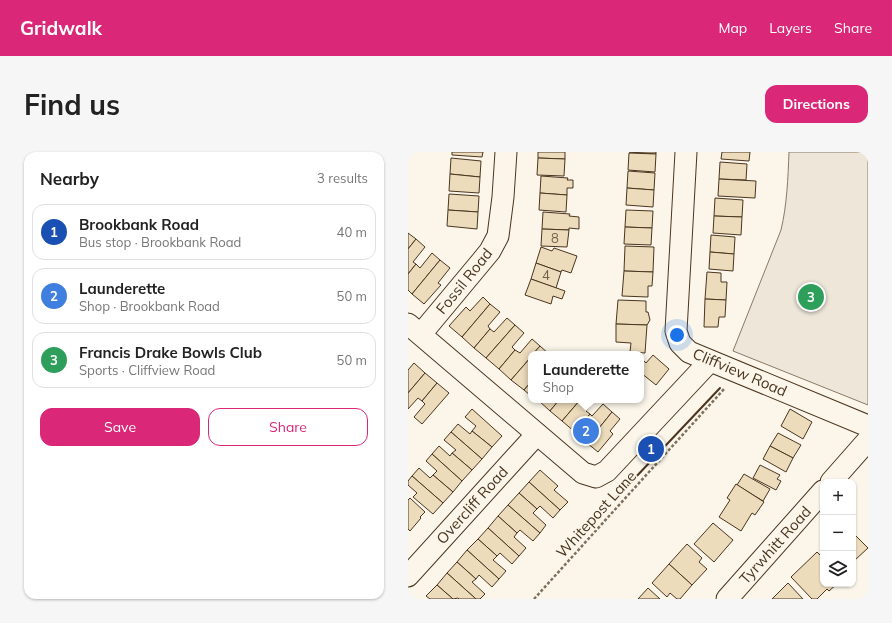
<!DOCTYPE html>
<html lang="en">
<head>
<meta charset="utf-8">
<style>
  body { margin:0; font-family:Mulish,sans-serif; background:#f6f6f6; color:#222 }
  .controls { position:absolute; right:12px; bottom:12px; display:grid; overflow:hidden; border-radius:8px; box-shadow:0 1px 3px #0004 }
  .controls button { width:36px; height:36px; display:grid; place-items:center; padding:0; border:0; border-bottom:1px solid #e0e0e0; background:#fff; color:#222; font:20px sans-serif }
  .you { position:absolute; left:269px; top:183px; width:14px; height:14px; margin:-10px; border:3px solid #fff; border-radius:50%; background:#1a73e8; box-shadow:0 0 0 6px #1a73e833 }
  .badge { display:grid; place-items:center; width:26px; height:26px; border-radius:50%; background:#db2777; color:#fff; font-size:13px; font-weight:700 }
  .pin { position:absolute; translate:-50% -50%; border:2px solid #fff; box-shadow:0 1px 4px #0006 }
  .popup { position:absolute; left:120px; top:199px; width:116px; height:52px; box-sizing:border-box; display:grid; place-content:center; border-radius:8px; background:#fff; filter:drop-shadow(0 1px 3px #0005); font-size:13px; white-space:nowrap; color:#767676 }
  .popup b { font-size:15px; color:#222 }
  .popup::after { content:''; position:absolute; left:50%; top:100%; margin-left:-8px; border:8px solid transparent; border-top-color:#fff }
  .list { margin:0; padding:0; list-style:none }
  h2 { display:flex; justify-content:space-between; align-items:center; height:52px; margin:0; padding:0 16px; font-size:17px }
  h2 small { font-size:13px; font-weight:400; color:#767676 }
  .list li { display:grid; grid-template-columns:26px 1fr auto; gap:12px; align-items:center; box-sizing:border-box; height:56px; margin:0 8px 8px; padding:0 8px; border:1px solid #e0e0e0; border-radius:12px }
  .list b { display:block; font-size:15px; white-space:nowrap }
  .list p { margin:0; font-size:13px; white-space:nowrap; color:#767676 }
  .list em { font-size:13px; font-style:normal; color:#767676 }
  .actions { display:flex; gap:8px; padding:12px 16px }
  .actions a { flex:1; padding:9px 0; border:1px solid #db2777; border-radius:12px; text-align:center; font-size:14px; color:#db2777 }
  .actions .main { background:#db2777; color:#fff }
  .icon { flex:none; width:22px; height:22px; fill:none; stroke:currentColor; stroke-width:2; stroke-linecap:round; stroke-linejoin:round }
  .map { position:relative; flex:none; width:460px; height:447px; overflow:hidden; border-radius:12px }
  header { display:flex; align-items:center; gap:24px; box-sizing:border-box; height:56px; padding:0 20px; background:#db2777; color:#fff }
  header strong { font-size:19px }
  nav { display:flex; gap:22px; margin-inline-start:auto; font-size:14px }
  .intro { display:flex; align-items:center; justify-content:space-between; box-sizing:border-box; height:96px; padding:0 24px }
  h1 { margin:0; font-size:28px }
  .button { padding:10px 18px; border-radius:12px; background:#db2777; color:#fff; font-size:14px; font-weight:700 }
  main { display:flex; gap:24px; padding:0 24px }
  aside { flex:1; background:#fff; border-radius:12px; box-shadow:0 1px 3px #0004 }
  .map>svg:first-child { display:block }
  .green { fill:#ede6d9; stroke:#887966 }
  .building { fill:#ecdcbc; stroke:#4a3520 }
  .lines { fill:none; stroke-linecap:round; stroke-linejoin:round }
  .minor-casing { stroke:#4a3520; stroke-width:23 }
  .path { stroke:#7f6f5c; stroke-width:2.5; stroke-dasharray:3 2; stroke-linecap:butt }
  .minor { stroke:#fbf6e9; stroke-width:21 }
  .wall { stroke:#4a3520; stroke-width:2 }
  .labels { text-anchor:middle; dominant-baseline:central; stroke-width:3; stroke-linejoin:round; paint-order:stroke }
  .number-label { font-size:13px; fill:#725f47 }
  .street-label { font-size:15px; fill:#4a3520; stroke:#fbf6e9 }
</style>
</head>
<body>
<header>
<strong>Gridwalk</strong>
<nav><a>Map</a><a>Layers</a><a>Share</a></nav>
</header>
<div class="intro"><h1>Find us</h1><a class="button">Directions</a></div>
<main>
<aside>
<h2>Nearby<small>3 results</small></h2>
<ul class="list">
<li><span class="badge" style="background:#1a4fb4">1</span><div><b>Brookbank Road</b><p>Bus stop · Brookbank Road</p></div><em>40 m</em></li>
<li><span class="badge" style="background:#3f7fe0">2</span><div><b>Launderette</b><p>Shop · Brookbank Road</p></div><em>50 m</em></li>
<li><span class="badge" style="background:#2e9e5b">3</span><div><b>Francis Drake Bowls Club</b><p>Sports · Cliffview Road</p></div><em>50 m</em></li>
</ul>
<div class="actions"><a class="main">Save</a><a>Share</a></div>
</aside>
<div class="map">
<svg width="460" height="447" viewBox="0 0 460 447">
  <rect width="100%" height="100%" fill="#fbf6e9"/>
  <path class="green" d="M381 0H460V253L325 199 373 78C379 53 380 26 381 0Z"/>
  <g class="building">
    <polygon points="44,0 75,0 74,5 44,3"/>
    <polygon points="130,0 157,0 157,7 130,6"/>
    <polygon points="221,0 248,0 248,2"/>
    <polygon points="314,0 342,0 341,9 313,7"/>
    <polygon points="221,1 248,2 247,20 220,18"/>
    <polygon points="43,6 73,9 72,25 42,22"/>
    <polygon points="130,6 157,7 156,24 129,23"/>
    <polygon points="312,10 339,12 338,28 311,27"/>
    <polygon points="220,19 247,21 246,38 219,36"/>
    <polygon points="42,22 72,25 71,41 41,39"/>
    <polygon points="133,24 160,26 159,28 165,28 165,36 159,36 159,43 132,41"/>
    <polygon points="311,27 348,29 347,46 310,44"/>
    <polygon points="219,36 246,38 245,55 218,53"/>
    <polygon points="132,41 159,43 158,60 131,58"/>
    <polygon points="41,42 71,44 70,60 40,58"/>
    <polygon points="307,46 335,48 334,65 306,64"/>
    <polygon points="40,58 70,60 69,77 39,74"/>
    <polygon points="218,58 245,59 244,76 217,75"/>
    <polygon points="135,60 162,62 161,64 171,65 171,77 161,76 161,78 134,77"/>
    <polygon points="306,64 334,65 333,83 305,81"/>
    <polygon points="217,75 244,76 243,93 216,92"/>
    <polygon points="134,77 161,78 159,95 133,94"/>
    <polygon points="0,81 8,87 0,97"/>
    <polygon points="303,83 327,85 326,102 302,100"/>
    <polygon points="8,87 17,95 5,110 8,112 0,122 0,97"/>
    <polygon points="217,94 246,95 245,120 216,119"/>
    <polygon points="133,95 144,99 146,96 169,104 163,121 154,118 153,120 128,111"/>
    <polygon points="302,100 326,102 325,119 301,117"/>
    <polygon points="24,101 32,108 4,142 0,138 0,122 8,112 12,116"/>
    <polygon points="32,108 42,116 30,131 33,133 16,152 4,142"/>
    <polygon points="128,111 153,120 148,136 123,127"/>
    <polygon points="216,119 245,120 244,134 240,134 240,145 214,144"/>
    <polygon points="299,120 313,121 313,130 319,130 318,148 297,147"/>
    <polygon points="123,127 157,139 154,147 145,144 143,152 117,143"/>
    <polygon points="75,145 82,152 54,185 41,174 58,155 62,159"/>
    <polygon points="297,147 318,148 317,165 311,165 310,175 296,175"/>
    <polygon points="210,148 238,149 238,160 240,160 242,168 239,173 208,172"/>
    <polygon points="82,152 92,160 80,174 82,177 66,196 54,185"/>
    <polygon points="99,166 107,173 78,206 66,196 82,177 86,180"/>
    <polygon points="208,172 239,173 237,201 222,200 223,191 208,190"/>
    <polygon points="107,173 116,181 104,195 107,198 91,217 78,206"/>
    <polygon points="124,187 132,194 125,202 123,202 123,205 103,228 91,217 107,198 112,201"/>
    <polygon points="132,194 141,202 125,202"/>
    <polygon points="245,203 261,217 248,233 233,221 233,212 236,209 238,211"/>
    <polygon points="123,205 123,230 116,238 103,228"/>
    <polygon points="6,211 17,221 0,241 0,218"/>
    <polygon points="17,221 29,231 14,249 10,246 0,257 0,241"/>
    <polygon points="123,230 123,244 116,238"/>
    <polygon points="29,231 41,241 14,272 6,265 17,252 14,249"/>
    <polygon points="130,248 151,248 142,259"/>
    <polygon points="151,248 172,248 154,269 142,259"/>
    <polygon points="172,248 187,248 178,259 182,262 167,280 154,269"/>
    <polygon points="195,252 204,260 179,291 167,280 182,262 184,264"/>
    <polygon points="64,257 94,284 84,295 64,279 68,274 57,265"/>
    <polygon points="382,257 404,270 395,287 373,274"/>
    <polygon points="204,260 212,267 202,279 205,282 190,300 179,291"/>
    <polygon points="50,272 62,282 64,279 84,295 74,307 43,280"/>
    <polygon points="43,280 74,307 64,318 44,301 48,298 36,288"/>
    <polygon points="370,281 393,293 385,306 362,294"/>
    <polygon points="31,294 42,304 44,301 64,318 54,329 24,302"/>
    <polygon points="362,294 385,306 378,320 355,307"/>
    <polygon points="24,302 54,329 45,340 25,323 29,319 18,309"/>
    <polygon points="352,313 372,323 369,327 373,329 368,338 345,326"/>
    <polygon points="11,316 22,326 25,323 45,340 35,351 4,324"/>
    <polygon points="132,318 150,334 146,338 160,350 152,358 121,330"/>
    <polygon points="336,322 362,337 355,349 329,333"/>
    <polygon points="4,324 35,351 25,362 5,345 9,341 0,333 0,329"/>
    <polygon points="121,330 152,358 145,366 132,354 129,357 111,341"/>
    <polygon points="328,332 356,350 347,363 344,361 333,379 311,365 322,348 319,346"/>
    <polygon points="111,341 129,357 125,361 138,373 132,381 100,353"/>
    <polygon points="2,346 17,360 12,365 13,366 2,379 0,377 0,348"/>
    <polygon points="100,353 132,381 125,389 112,378 109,381 90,364"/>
    <polygon points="90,364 109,381 106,385 118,396 111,404 80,376"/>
    <polygon points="305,371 325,388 306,410 286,392"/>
    <polygon points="80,376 111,404 104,412 92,401 89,404 70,387"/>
    <polygon points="445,381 460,396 447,408 445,408"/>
    <polygon points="70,387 89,404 85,408 98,419 91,427 59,398"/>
    <polygon points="279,392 294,406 291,410 299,417 284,433 261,412"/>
    <polygon points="59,398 91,427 84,435 71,423 68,427 49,410"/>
    <polygon points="409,400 415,406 415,432 429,432 421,439 419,437 409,447 404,447 383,425"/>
    <polygon points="49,410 68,427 64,430 77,442 72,447 68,447 39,421"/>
    <polygon points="261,412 284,433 272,447 269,447 262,441 259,445 244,431"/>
    <polygon points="39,421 68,447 51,447 50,446 45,447 29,433"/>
    <polygon points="380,431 395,447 364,447"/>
    <polygon points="29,433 45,447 22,447 18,444"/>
    <polygon points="240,436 252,447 230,447"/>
  </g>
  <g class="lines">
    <g class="minor-casing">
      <g id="minor">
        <polyline points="278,0 268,179 272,191 281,200 460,274"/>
        <polyline points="0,172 175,321 188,325 199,319 302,209"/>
        <polyline points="13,182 73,110 82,99 90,84 95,45 98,0"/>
        <polyline points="423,330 460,288"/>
        <polyline points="0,424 129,282"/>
        <polyline points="319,447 415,339"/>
      </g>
    </g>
    <polyline class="path" points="126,447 317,236"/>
    <use href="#minor" class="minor"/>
    <polyline class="wall" points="208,346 312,236"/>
  </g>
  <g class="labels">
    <g class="number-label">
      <text x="147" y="86">8</text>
      <text x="138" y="123">4</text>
    </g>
    <g class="street-label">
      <text transform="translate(56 129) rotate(-51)">Fossil Road</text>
      <text transform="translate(332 220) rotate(23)">Cliffview Road</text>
      <text transform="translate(64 353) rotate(-48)">Overcliff Road</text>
      <text transform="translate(188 362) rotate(-48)">Whitepost Lane</text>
      <text transform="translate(367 393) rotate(-48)">Tyrwhitt Road</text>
    </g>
  </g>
</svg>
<div class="controls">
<button>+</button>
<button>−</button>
<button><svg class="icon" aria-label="layers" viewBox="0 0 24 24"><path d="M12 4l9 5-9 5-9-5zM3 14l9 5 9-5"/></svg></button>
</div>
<div class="you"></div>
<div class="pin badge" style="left:243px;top:297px;background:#1a4fb4">1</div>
<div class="pin badge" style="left:178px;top:279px;background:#3f7fe0">2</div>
<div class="popup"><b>Launderette</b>Shop</div>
<div class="pin badge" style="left:403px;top:145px;background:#2e9e5b">3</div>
</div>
</main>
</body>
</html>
